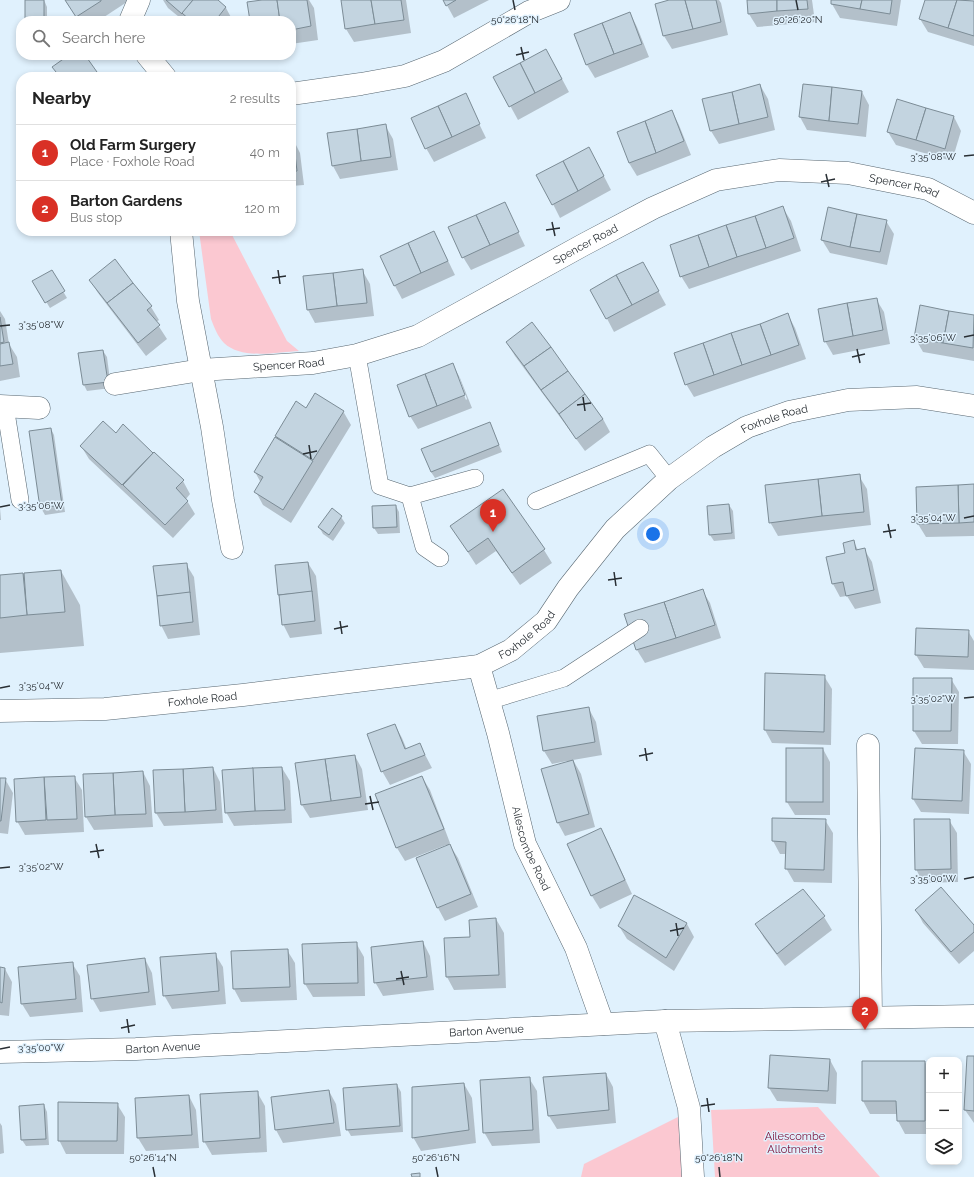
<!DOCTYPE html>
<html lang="en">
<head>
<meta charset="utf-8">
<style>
  body { margin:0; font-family:Raleway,sans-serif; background:#f6f6f6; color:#222 }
  .controls { position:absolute; right:12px; bottom:12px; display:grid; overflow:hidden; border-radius:8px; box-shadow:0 2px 6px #0003 }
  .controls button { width:36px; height:36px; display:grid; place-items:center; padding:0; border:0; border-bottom:1px solid #e0e0e0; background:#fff; color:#222; font:20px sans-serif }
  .you { position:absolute; left:653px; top:534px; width:14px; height:14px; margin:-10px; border:3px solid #fff; border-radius:50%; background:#1a73e8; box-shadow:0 0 0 6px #1a73e833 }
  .badge { display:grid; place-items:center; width:26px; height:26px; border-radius:50%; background:#d93025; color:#fff; font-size:13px; font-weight:700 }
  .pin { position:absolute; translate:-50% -33px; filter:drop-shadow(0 1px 2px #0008) }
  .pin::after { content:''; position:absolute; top:21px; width:14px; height:12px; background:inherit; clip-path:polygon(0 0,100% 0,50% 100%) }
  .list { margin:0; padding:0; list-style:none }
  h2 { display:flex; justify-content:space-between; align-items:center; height:52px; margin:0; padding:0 16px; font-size:17px }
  h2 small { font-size:13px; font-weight:400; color:#767676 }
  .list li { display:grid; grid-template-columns:26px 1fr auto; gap:12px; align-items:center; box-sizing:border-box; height:56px; padding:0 16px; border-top:1px solid #e0e0e0 }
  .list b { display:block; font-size:15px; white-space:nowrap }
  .list p { margin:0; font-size:13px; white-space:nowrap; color:#767676 }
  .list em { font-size:13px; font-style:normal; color:#767676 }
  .icon { flex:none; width:22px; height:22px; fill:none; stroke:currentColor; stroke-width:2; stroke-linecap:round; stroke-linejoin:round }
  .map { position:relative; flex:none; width:974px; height:1177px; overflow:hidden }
  .search { position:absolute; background:#fff; box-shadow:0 2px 6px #0003; left:16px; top:16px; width:280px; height:44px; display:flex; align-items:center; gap:10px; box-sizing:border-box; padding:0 14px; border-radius:16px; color:#767676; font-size:15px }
  .panel { position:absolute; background:#fff; box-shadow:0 2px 6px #0003; left:16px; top:72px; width:280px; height:164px; border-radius:16px }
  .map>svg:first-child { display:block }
  .green { fill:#fbc8d1 }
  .shadow { fill:#0003; fill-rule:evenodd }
  .building { fill:#c3d4e0; stroke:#7c8c96 }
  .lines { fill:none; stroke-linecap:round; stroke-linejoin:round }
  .lane-casing { stroke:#586771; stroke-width:18 }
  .street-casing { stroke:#586771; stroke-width:23 }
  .lane { stroke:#fff; stroke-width:17 }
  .street { stroke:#fff; stroke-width:22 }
  .ticks { fill:none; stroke:#292f34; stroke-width:1.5 }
  .labels { text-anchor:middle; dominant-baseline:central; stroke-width:3; stroke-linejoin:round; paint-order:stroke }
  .street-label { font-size:11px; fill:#292f34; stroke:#e0f1fd }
  .park-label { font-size:11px; fill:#7d0f37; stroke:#e0f1fd }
  .ticks-label { font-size:10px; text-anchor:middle; fill:#292f34; stroke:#e0f1fd; stroke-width:3; stroke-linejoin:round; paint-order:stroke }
</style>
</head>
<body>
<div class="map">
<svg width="974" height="1177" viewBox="0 0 974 1177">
  <rect width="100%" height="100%" fill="#e0f1fd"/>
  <g class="green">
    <path d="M199 231H230L287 341 299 351C277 352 242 360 224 343 218 337 214 327 211 319Z"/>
    <polygon points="818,1107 880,1177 715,1177 711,1110"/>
    <polygon points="678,1117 681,1140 682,1177 581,1177 584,1164"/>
  </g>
  <g class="shadow">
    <polygon points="26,0 44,0 47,7 47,21 26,21"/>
    <polygon points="65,0 130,0 98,21 79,21"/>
    <polygon points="163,0 216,0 226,8 233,21 184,21 168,8"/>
    <polygon points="270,0 309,0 314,8 318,40 291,44 291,21 251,21"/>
    <polygon points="342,0 406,0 411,33 354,42 346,29"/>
    <polygon points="444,0 489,0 454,18"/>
    <polygon points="674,0 719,0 721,3 728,35 672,49 664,36 657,4"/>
    <polygon points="748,0 812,0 815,22 757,27 749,14"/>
    <polygon points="832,0 901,0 897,26 840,18 832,4"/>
    <polygon points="926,0 968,0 974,2 974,46 928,32 920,19"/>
    <polygon points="630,13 637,27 649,57 595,78 587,65 576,35"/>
    <polygon points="554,64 569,92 518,120 495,78"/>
    <polygon points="760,85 768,99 775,130 719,144 711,131"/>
    <polygon points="862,92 869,105 866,137 807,130 800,117"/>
    <polygon points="465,95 486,138 434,162 426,148"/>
    <polygon points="672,111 679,125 691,155 637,176 629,163"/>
    <polygon points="954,117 961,131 952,161 896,145 888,132"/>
    <polygon points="385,125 393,139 398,170 340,179 333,166"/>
    <polygon points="293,139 300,153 304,185 291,186 291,140"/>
    <polygon points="596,161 611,190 560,218 553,204"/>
    <polygon points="504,203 525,246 471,270 463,257"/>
    <polygon points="783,208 791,221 801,251 689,289 681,276"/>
    <polygon points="886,221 894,234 887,265 830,253 822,240"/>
    <polygon points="110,231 118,231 113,235"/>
    <polygon points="434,232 455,275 402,299 395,286 382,256"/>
    <polygon points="115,261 151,307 159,320 156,322 167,339 146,356 98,293 90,280"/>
    <polygon points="362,270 370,284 374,316 315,323 308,310"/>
    <polygon points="51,271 67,298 50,308 34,282"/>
    <polygon points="650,276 666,305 614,332 592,290"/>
    <polygon points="876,299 884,312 890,344 833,355 825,341"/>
    <polygon points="921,306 974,316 974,361 923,352 915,338"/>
    <polygon points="0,311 5,319 9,344 17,357 20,377 0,381"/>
    <polygon points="788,315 795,328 806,359 694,397 686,384"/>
    <polygon points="507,343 603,419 610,432 585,451 515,356"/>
    <polygon points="103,351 107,357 111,388 87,391 84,385"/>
    <path d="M453 365 460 378 472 408 418 429 410 416ZM457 377H459L467 399 466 400Z"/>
    <polygon points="297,403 306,409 343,411 351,425 291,523 263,505 256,492 261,483 255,472"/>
    <polygon points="490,423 502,452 435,478 431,472"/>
    <polygon points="123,426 183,481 190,494 186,499 195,514 173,538 89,459 81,446 116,434"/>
    <polygon points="51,429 54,435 65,512 45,515 41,508 30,432"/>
    <polygon points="859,476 867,489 871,525 778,536 770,522"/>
    <polygon points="974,485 974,536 926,537 918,524 917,488"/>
    <polygon points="503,490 544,550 552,563 520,585 496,551 476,565 451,526"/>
    <polygon points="729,505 733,511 735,539 714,541 710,535"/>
    <polygon points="396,506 399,512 400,533 378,534 374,528 373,507"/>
    <polygon points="0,508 1,520 0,520"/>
    <polygon points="341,517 345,523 333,541 323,534 319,527"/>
    <polygon points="854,542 858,550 864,549 872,562 881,603 855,609 847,596 840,597 833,584 827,558 847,553"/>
    <polygon points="308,563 316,576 322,634 290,638 283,624 276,566"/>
    <polygon points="186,564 194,577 200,635 168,639 161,625"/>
    <polygon points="61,571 80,605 84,646 0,653 0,576"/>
    <polygon points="702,590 710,603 721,638 645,663 637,650 625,615"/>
    <polygon points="968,631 974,641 974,670 924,668 916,655"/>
    <polygon points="824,676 832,689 831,745 772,743 765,730"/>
    <polygon points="914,679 951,679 959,692 958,744 922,744 914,731"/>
    <polygon points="589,709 596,722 602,755 573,760 581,774 595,827 565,836 558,823 567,761 552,764 544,751"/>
    <polygon points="395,725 402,738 407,750 420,745 432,768 390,785 382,771"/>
    <polygon points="823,749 830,762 830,815 795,815 787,802"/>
    <polygon points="963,751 971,764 969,814 921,812 913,799"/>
    <polygon points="355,756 362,769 368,810 310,818 302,805 296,763"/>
    <polygon points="213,768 220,782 223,823 164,826 156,813 154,771"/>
    <polygon points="282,768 290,781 292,823 234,826 226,812"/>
    <polygon points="143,772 150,786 153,827 94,830 86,817"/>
    <polygon points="74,777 82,790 84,832 25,835 17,821 15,780"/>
    <polygon points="422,777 430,790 450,843 449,844 458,858 478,907 445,921 438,908 417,859 446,847 446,845 405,861 397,848 376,795"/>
    <polygon points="0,779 5,779 13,793 8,834 0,833"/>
    <polygon points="825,820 833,833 832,883 794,882 786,868 787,854 780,854 773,841"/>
    <polygon points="949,820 957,833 958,882 923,883 916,869"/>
    <polygon points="601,829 608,842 632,894 600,909 592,896 569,844"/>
    <polygon points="803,890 824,917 832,930 785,966 764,938 756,924"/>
    <polygon points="635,896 687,924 694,937 674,971 627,939 619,926"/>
    <polygon points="916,910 974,926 974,951 959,964 923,923"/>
    <polygon points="496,919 504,933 506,988 454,990 447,977 445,939 471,938"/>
    <polygon points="423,942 430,956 434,990 383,996 375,982"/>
    <polygon points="356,943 364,957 365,996 313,997 305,984 304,945"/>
    <polygon points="287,950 295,963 297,1000 241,1002 234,989"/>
    <polygon points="215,954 223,967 226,1004 172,1009 164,995"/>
    <polygon points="145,959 152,973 156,1005 100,1012 92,998"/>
    <polygon points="72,963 80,976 83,1012 30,1017 22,1004"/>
    <polygon points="0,968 5,969 12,982 9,1016 0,1015"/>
    <polygon points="974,1057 974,1123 965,1110"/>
    <polygon points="830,1060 837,1073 836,1104 777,1101 769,1088"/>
    <polygon points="863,1062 925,1062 929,1069 929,1134 905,1134 898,1121 898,1114 870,1114 863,1101"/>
    <polygon points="606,1074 613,1087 616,1123 557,1129 549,1116"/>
    <polygon points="529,1078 537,1091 540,1143 492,1146 484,1132"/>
    <polygon points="464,1084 472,1098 476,1143 421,1151 413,1137"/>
    <polygon points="397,1085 401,1092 403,1132 351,1136 347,1129"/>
    <polygon points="329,1091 336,1104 341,1136 283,1143 276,1130"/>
    <polygon points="257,1092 265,1106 267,1152 212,1155 204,1141"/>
    <polygon points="189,1096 196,1110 199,1148 146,1151 138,1138 136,1099"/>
    <polygon points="117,1104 125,1117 124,1154 66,1154 59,1140"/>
    <polygon points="44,1105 47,1112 49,1145 26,1146 22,1140"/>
    <polygon points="0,1123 2,1126 4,1153 0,1154"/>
  </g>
  <g class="building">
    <rect x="25" y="0" width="19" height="21"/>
    <polygon points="65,0 101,0 101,1 76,17"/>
    <polygon points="166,0 193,0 182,14"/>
    <polygon points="193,0 218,0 226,7 215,21 191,21 182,13"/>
    <polygon points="262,0 277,0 280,21 250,21 247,2"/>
    <polygon points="277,0 307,0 311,26 291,30 291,21 280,21"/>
    <polygon points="341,0 371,0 375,24 345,29"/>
    <polygon points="371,0 401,0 404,20 375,24"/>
    <polygon points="443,0 456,0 446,6"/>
    <polygon points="669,0 685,0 693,29 663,36 655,4"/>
    <polygon points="685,0 716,0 721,22 693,29"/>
    <polygon points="747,0 777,0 777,11 748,14"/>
    <polygon points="777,0 807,0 808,9 777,11"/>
    <polygon points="831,0 862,0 860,9 831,4"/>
    <polygon points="862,0 892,0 890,14 860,9"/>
    <polygon points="925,0 957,0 948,28 919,19"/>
    <polygon points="957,0 974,1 974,36 948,28"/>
    <polygon points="630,12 642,44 614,54 602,23"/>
    <polygon points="602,23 614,54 586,65 574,34"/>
    <polygon points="546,49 562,79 535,93 520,63"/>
    <polygon points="69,55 85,55 97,72 90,77 60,77 52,67"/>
    <polygon points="520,63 535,93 509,107 493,77"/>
    <polygon points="97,72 101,77 90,77"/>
    <polygon points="760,84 768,117 739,124 732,92"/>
    <polygon points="803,84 832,87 829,121 799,117"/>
    <polygon points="832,87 862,91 858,124 829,121"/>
    <polygon points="732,92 739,124 710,131 702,99"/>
    <polygon points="466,93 480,124 452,137 438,106"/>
    <polygon points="897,99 926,108 916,140 887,132"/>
    <polygon points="438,106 452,137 425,149 411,118"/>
    <polygon points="926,108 954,116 945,149 916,140"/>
    <polygon points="672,110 684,141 656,153 645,121"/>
    <polygon points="645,121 656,153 629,163 617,132"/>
    <polygon points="386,124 391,157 361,161 357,129"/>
    <polygon points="357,129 361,161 332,166 327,133"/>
    <polygon points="293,138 297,171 291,172 291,139"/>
    <polygon points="589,147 604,176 578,191 563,161"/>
    <polygon points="563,161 578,191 552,205 536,175"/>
    <polygon points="505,202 519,232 490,245 476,215"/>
    <polygon points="783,206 794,238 766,248 755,216"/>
    <polygon points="828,207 857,214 850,247 821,240"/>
    <polygon points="857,214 887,220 880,252 850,247"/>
    <polygon points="476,215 490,245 462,258 448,227"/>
    <polygon points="755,216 766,248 737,257 726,225"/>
    <polygon points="726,225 737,257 709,267 698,235"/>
    <polygon points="434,231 448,261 421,273 408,243"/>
    <polygon points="698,235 709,267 680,277 670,245"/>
    <polygon points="408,243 421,273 394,286 380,256"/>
    <polygon points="115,259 133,283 107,303 89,280"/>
    <polygon points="643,262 659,291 632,305 616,275"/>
    <polygon points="363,269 367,303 337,306 333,273"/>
    <polygon points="52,270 65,291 45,303 32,281"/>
    <polygon points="333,273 337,306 307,310 303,276"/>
    <polygon points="616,275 632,305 606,319 590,290"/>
    <polygon points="133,283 152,306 147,310 160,325 138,343 107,303"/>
    <polygon points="877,298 883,330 853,336 847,303"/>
    <polygon points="847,303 853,336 824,342 818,309"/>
    <polygon points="920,305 949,311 943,343 914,338"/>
    <polygon points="949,311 974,315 973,348 943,343"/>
    <polygon points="788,313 799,345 771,355 760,324"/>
    <polygon points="0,317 4,342 0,343"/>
    <polygon points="532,322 551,347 524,366 506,342"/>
    <polygon points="760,324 771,355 742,365 731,333"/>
    <polygon points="731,333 742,365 714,375 703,343"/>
    <polygon points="9,342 13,364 0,366 0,344"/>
    <polygon points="703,343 714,375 685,385 674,353"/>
    <polygon points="551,347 568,371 541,390 524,366"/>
    <polygon points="103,350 108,382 83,385 78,353"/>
    <polygon points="453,363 465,395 437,406 425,374"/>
    <polygon points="568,371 585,394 559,414 541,390"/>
    <polygon points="425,374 437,406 409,417 397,385"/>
    <polygon points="315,393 344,411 313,460 275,436 296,401 306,408"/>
    <polygon points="585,394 603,419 576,439 559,414"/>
    <polygon points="103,421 116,433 123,424 153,453 122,485 80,446"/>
    <polygon points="490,422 499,445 431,472 421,449"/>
    <polygon points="51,428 62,505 40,508 29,431"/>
    <polygon points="275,437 313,461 283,510 254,492 263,477 254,472"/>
    <polygon points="154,452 184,480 176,488 188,501 165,525 123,485"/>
    <polygon points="860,474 864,512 822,516 818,479"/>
    <polygon points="818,479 822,516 769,523 765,485"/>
    <polygon points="974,484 974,522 959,523 958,485"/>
    <polygon points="958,485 959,523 917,524 916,487"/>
    <polygon points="503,489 545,549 512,573 488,538 468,552 450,526"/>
    <polygon points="729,504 732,533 709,535 707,506"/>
    <polygon points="396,505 397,527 373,528 372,506"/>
    <polygon points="332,508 342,516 329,535 318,527"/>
    <polygon points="854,540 856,550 865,548 874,590 846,596 843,582 832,584 826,557 845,553 843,543"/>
    <polygon points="308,562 312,592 278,595 275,565"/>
    <polygon points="187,563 190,593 157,596 153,566"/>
    <polygon points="61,570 65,612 27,615 24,573"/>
    <polygon points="23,573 27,615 0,618 0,575"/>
    <polygon points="703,589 715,625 676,638 664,602"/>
    <polygon points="312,591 315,621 282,625 279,595"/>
    <polygon points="190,592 193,622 160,626 157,596"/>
    <polygon points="664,602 676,638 636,650 624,614"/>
    <polygon points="916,628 969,630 968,657 915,655"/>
    <polygon points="765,673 825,675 824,732 764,730"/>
    <polygon points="913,678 952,678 951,731 913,731"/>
    <polygon points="589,707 595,742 543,751 537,716"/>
    <polygon points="395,724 405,749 420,743 425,755 381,772 367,734"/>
    <rect x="786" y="748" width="37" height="54"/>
    <polygon points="915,748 964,750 962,801 912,799"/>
    <polygon points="355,755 361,797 331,801 325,759"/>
    <polygon points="325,759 331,801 301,805 295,763"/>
    <polygon points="573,760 589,814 557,823 541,769"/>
    <polygon points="213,767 216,810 185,812 183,769"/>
    <polygon points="282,767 285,810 255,811 252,768"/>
    <polygon points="253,768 255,811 225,813 222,770"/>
    <polygon points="183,769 185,812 155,813 153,770"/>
    <polygon points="143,771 146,814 115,815 113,773"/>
    <polygon points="113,773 115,815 85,817 83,774"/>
    <polygon points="75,776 77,819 47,820 44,777"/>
    <polygon points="422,776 444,829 396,848 375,794"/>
    <polygon points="44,777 46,820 16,822 14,779"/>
    <polygon points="0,778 6,778 1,821 0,821"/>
    <polygon points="772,818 826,819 824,870 785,869 786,842 772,841"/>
    <polygon points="914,819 950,819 951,869 915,870"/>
    <polygon points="601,828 625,880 591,896 567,844"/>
    <polygon points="450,844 471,894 437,908 416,858"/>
    <polygon points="941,887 974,925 974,932 951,952 915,910"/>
    <polygon points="803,889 825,916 777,954 755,924"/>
    <polygon points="634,895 687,923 666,958 618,926"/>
    <polygon points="496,918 499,975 446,977 444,938 470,937 469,920"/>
    <polygon points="423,941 427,977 374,983 371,947"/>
    <polygon points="357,942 358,983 304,984 302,944"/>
    <polygon points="288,949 290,987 233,989 231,951"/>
    <polygon points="216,953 219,991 163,996 160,957"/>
    <polygon points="145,958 149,992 91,999 87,965"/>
    <polygon points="73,962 76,999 21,1004 18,967"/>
    <polygon points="0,967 5,968 2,1003 0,1002"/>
    <polygon points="770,1055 830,1059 828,1091 768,1088"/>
    <polygon points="967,1056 974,1056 974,1111 964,1110"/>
    <polygon points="862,1061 925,1061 925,1121 897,1121 896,1101 862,1101"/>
    <polygon points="606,1073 609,1110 548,1116 543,1077"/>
    <polygon points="530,1077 533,1130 483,1133 480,1080"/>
    <polygon points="464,1083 469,1130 412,1138 412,1087"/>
    <polygon points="397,1084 400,1126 346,1130 343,1088"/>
    <polygon points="329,1090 334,1123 275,1130 271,1097"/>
    <polygon points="258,1091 260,1138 203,1142 200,1094"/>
    <polygon points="189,1095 192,1135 137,1138 135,1098"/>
    <polygon points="58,1102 118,1103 117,1141 58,1141"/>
    <polygon points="44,1104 46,1139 21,1140 19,1106"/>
    <polygon points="420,1173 420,1177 412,1177 411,1174"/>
  </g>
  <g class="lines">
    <g class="lane-casing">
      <g id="lane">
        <polyline points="357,355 380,486 410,496 475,478"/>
        <polyline points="5,406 20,500"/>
        <polyline points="410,496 424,547 440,558"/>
        <polyline points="536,501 649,454 669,479"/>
        <polyline points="488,701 564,678 640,628"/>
      </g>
    </g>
    <g class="street-casing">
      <g id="street">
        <polyline points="130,21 139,0"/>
        <polyline points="147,55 165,77"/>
        <polyline points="291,94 361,84 405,76 444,61 529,12 559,0"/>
        <polyline points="181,231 188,301 212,427 223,500 232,548"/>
        <path id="s1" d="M115 384 201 370 313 363 357 355 418 336 583 245 653 208 716 180 779 170 848 173 928 189 974 213"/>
        <polyline points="0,406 39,408"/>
        <path id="s2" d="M479 666 498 733 525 844 576 948 603 1024"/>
        <path id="s3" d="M0 711 105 709 243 695 479 666 511 650 546 621 568 588 615 529 669 479 713 447 747 427 789 412 848 400 917 397 974 406"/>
        <polyline points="868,745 871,1017"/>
        <polyline points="665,1021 689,1108 693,1177"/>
        <path id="s4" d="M0 1052 136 1049 665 1021 974 1016"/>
      </g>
    </g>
    <use href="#lane" class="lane"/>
    <use href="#street" class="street"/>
  </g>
  <path class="ticks" d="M513 0 515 10M796 0 798 10M521 47 524 60M516 55 529 52M964 156 974 155M826 174 829 187M821 182 835 179M552 222 555 236M546 230 560 228M278 270 280 284M272 278 286 276M0 326 10 325M964 337 974 335M857 349 860 363M852 357 865 354M583 397 585 411M577 405 591 403M309 445 311 459M303 454 317 451M0 507 10 505M964 518 974 516M888 524 891 538M883 532 896 530M614 572 616 586M608 580 622 578M340 621 342 634M334 629 348 626M0 688 10 686M964 698 974 697M645 748 647 761M639 756 653 753M370 796 373 810M365 804 379 802M96 844 99 858M90 852 104 850M0 868 10 867M964 879 974 877M676 923 678 936M670 931 684 928M401 971 404 985M396 979 409 977M127 1019 129 1033M121 1028 135 1025M0 1049 10 1047M707 1098 709 1112M701 1106 715 1104M153 1167 155 1177M436 1167 438 1177M719 1167 720 1177"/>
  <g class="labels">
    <g class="street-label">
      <text stroke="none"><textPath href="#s1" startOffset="835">Spencer Road</textPath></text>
      <text stroke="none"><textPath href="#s1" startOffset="499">Spencer Road</textPath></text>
      <text stroke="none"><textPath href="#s1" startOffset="175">Spencer Road</textPath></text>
      <text stroke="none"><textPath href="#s3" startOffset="874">Foxhole Road</textPath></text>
      <text stroke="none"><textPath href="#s3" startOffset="539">Foxhole Road</textPath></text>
      <text stroke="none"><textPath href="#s3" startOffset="203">Foxhole Road</textPath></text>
      <text stroke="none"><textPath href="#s2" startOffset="190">Ailescombe Road</textPath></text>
      <text stroke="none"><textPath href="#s4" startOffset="487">Barton Avenue</textPath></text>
      <text stroke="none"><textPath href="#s4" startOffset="163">Barton Avenue</textPath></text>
    </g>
    <g class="park-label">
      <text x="795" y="1136">Ailescombe<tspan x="795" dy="13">Allotments</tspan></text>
    </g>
  </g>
  <g class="ticks-label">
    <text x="515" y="23">50°26'18"N</text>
    <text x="798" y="23">50°26'20"N</text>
    <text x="933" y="160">3°35'08"W</text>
    <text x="41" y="328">3°35'08"W</text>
    <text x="933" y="341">3°35'06"W</text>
    <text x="41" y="509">3°35'06"W</text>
    <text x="933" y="521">3°35'04"W</text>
    <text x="41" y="689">3°35'04"W</text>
    <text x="933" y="702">3°35'02"W</text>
    <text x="41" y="870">3°35'02"W</text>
    <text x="933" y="882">3°35'00"W</text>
    <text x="41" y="1051">3°35'00"W</text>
    <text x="153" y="1161">50°26'14"N</text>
    <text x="436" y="1161">50°26'16"N</text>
    <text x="719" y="1161">50°26'18"N</text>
  </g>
</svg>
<div class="controls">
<button>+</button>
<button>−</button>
<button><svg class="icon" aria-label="layers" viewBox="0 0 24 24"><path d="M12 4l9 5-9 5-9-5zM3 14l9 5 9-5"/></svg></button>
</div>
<div class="you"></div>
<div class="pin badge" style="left:493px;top:532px">1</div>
<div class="pin badge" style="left:865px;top:1030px">2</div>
<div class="search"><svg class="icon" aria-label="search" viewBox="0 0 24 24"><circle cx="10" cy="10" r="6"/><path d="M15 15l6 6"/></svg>Search here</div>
<section class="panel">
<h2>Nearby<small>2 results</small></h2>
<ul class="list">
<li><span class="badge">1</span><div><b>Old Farm Surgery</b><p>Place · Foxhole Road</p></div><em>40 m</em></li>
<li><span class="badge">2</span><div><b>Barton Gardens</b><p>Bus stop</p></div><em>120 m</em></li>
</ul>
</section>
</div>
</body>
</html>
